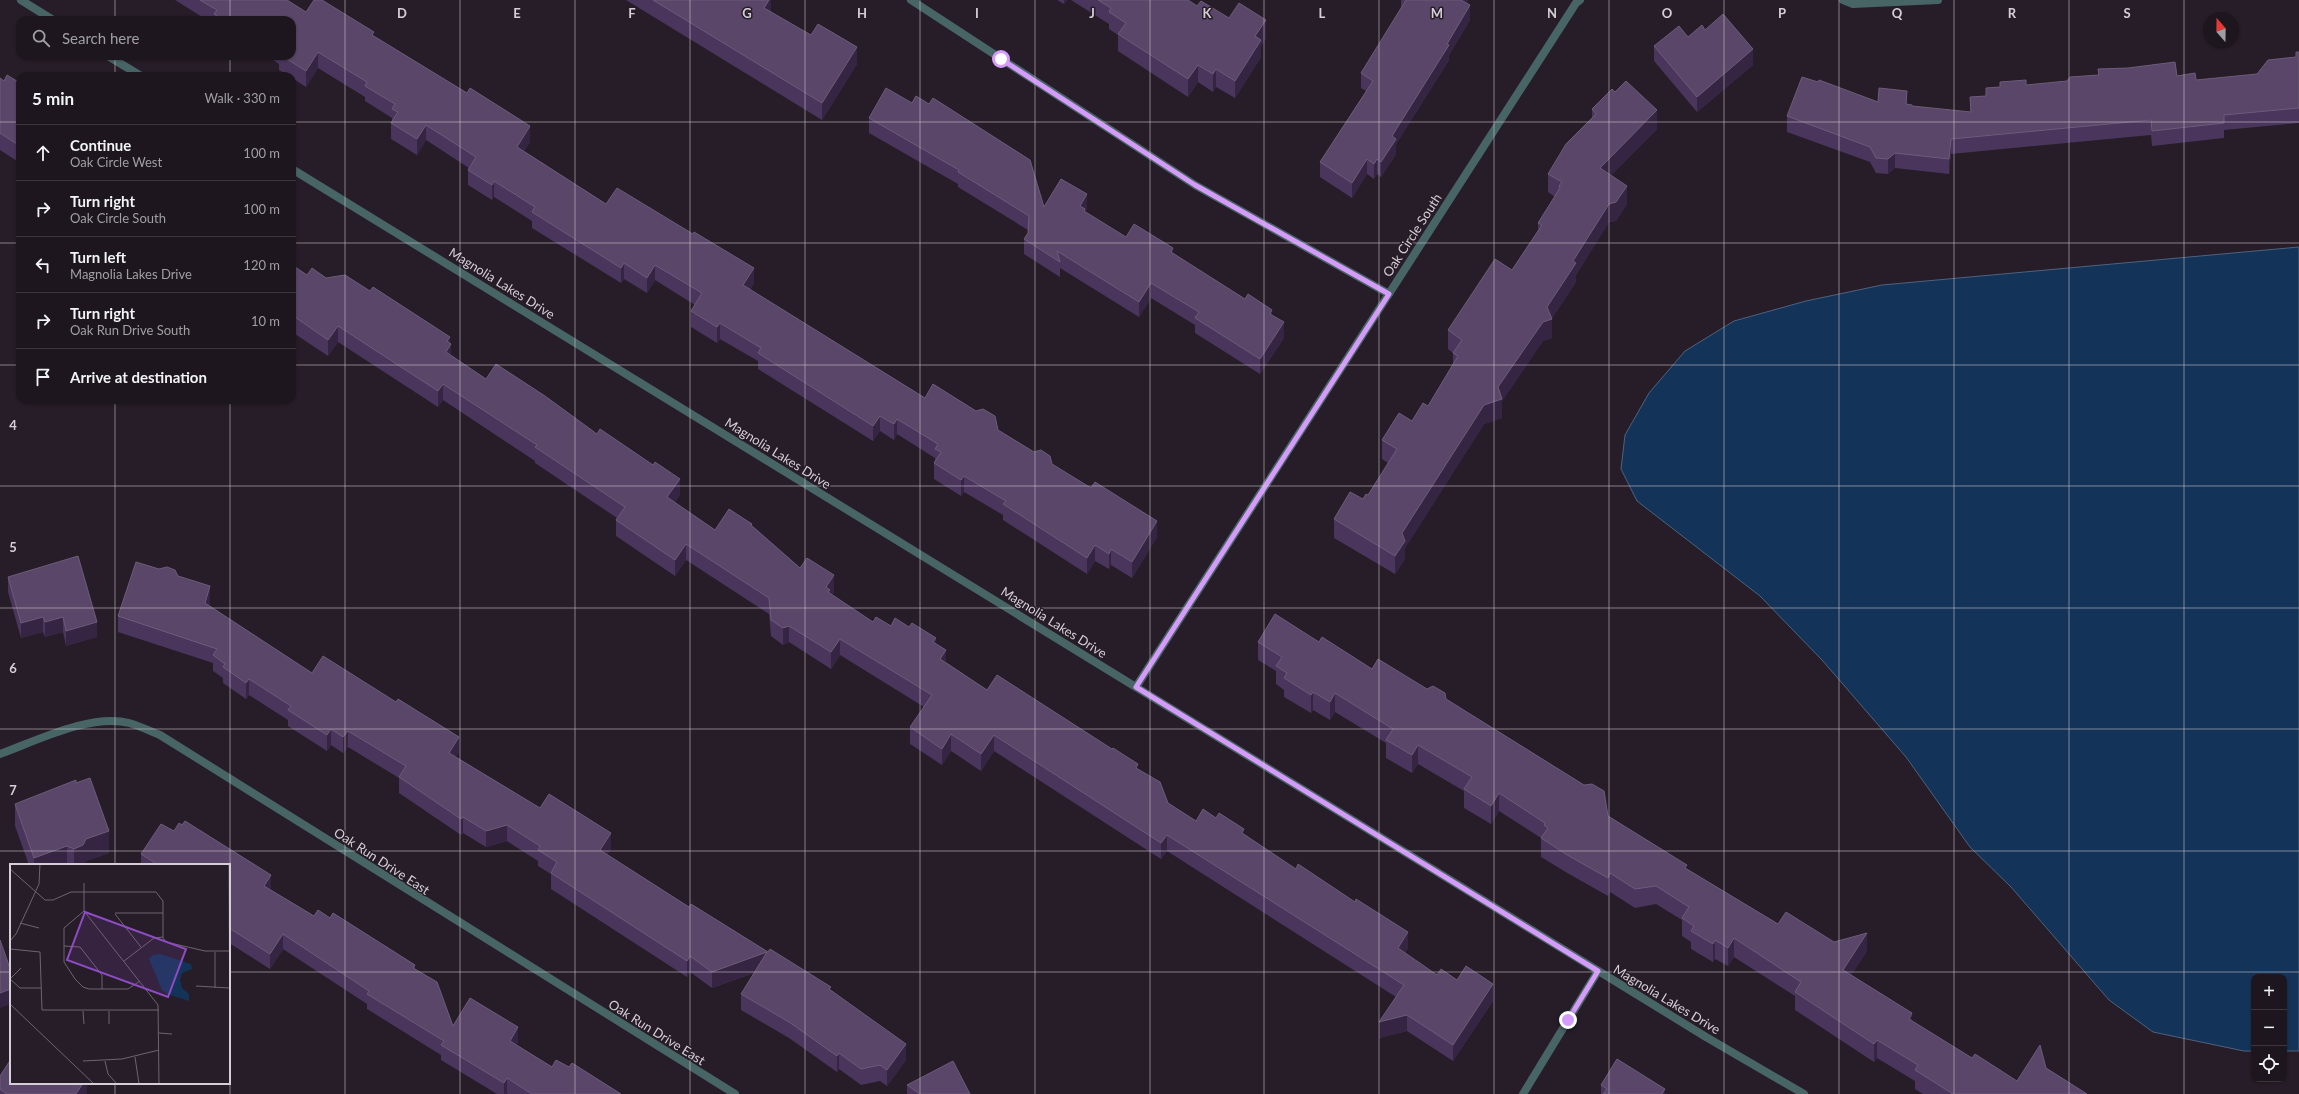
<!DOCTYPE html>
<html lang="en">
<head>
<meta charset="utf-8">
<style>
  body { margin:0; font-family:Lato,sans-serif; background:#251f27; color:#f1f3f6 }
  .controls { position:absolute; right:12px; bottom:12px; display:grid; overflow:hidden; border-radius:8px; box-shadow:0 1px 3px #0004 }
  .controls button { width:36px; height:36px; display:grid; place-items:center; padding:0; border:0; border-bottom:1px solid #3b353c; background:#1d161e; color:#f1f3f6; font:20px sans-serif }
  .compass { position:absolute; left:2203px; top:12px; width:36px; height:36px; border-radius:50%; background:#1d161e; box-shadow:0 1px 3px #0004; rotate:340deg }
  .stop { position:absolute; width:12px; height:12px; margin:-9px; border:3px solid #d59bfa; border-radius:50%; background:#fff }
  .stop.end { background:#d59bfa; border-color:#fff; box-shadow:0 1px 4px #0008 }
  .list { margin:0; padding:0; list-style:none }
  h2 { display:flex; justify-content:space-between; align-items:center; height:52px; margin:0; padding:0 16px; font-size:17px }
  h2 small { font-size:13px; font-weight:400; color:#a09fa4 }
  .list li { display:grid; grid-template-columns:26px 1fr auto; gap:12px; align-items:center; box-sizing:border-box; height:56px; padding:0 16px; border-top:1px solid #3b353c }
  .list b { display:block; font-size:15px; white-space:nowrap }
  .list p { margin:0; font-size:13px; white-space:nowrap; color:#a09fa4 }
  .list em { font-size:13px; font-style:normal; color:#a09fa4 }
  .icon { flex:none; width:22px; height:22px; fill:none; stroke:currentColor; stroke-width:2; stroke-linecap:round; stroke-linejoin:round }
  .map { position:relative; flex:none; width:2299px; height:1094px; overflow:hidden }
  .search { position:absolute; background:#1d161e; box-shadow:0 1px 3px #0004; left:16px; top:16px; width:280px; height:44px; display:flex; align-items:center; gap:10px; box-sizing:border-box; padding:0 14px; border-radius:12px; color:#a09fa4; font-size:15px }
  .panel { position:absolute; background:#1d161e; box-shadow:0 1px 3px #0004; left:16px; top:72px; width:280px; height:332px; border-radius:12px }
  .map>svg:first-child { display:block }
  .water { fill:#143358; stroke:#4e627e }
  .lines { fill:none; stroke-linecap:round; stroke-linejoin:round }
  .street { stroke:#486565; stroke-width:8 }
  .wall { fill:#4a355c }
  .shaded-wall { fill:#362542 }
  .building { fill:#594669; stroke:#6d5b7a }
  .route { stroke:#d59bfa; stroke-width:5 }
  .grid { fill:none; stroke:#d5ced6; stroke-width:1; stroke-opacity:0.55 }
  .labels { text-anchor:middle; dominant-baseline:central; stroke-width:3; stroke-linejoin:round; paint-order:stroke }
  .street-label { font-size:13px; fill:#d5ced6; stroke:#271d28 }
  .inset-road { fill:none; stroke:#6d646e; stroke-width:1 }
  .view { fill:#8d4cc4; fill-opacity:0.15; stroke:#8d4cc4; stroke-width:2 }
  .inset-edge { fill:none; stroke:#d5ced6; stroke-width:2 }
  .grid-label { font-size:13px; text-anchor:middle; font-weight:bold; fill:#d5ced6; stroke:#271d28; stroke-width:3; stroke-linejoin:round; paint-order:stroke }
</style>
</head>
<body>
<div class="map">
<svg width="2299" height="1094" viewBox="0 0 2299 1094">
  <rect width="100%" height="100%" fill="#271d28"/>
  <polygon class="water" points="2299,247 2299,1051 2284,1051 2284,977 2254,977 2254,1051 2244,1051 2153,1032 2109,1000 2011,887 1970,847 1906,757 1822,660 1760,596 1637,501 1621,469 1625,435 1649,393 1685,351 1734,321 1806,301 1882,285"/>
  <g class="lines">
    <g class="street">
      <polyline points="21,0 53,20"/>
      <polyline points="911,0 1195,185 1389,294"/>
      <polyline points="1843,0 1853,4 1938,0"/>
      <polyline points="108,56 141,76"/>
      <polyline points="292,169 1706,1037 1804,1094"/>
      <polyline points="1136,687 1576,3 1580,0"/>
      <path d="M0 754C36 741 91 713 129 723 140 726 150 731 160 735L735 1094"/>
      <polyline points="1523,1094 1598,971"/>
    </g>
  </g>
  <g class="wall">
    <polygon points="175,0 287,0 306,12 374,36 530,142 524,151 606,204 754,283 750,290 925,398 998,430 1052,464 1157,537 1132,578 1111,565 1109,569 1095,561 1087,574 1003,520 1003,515 964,492 961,496 934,479 934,463 935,461 935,458 897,434 894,440 880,431 873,441 758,369 758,361 720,339 717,343 691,327 691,311 695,305 655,280 647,293 624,279 621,283 532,228 532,221 494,197 492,200 468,185 468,170 469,168 426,140 417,155 391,139 391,123 392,121 392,118 365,101 365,97 318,68 306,87 292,78 292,76 289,76 279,70 279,64 267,56 292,56 292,20 207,20"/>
    <polygon points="626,0 771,0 771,12 857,64 822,120"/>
    <polygon points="1057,0 1067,0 1064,4"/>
    <polygon points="1071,0 1188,0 1197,6 1229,18 1266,38 1261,46 1261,57 1235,98 1216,87 1213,92 1198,82 1188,97 1118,51 1118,35 1109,29 1109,24"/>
    <polygon points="1401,0 1468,0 1466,3 1470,20 1449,55 1449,60 1437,79 1396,144 1396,154 1381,177 1377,174 1374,179 1367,174 1352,198 1320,177 1320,162 1366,91 1361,88 1361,73 1401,9"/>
    <polygon points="1705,30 1753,65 1697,112 1654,61 1654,46 1688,37"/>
    <polygon points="2296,52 2299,52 2299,123 2224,130 2224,138 2152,146 2151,135 1951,154 1949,174 1895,168 1888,174 1876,173 1870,162 1787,132 1787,116 1818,82 1878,102 1907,104 1912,106 1970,112 1970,97 1986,96 1986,88 2000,87 2000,82 2026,85 2067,81 2098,75 2098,69 2177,76 2196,80 2257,74 2296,57"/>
    <polygon points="0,78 4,81 20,83 20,163 0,150"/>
    <polygon points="1592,109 1657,129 1611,175 1627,204 1616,221 1609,222 1576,275 1576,282 1552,318 1552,338 1543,341 1502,401 1502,418 1484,424 1405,548 1405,559 1395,574 1334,538 1334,519 1368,495 1388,463 1382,459 1382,440 1412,421 1428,406 1453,364 1453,353 1448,349 1448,330 1512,270 1538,231 1538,223 1555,197 1548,192 1548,174 1592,118"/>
    <polygon points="869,118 1044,207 1087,209 1085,212 1126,237 1173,254 1245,299 1272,315 1284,338 1260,374 1195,333 1195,325 1151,298 1139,317 1060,268 1060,277 1024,254 1024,239 1028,233 1028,230 958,187 958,184 869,133"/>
    <polygon points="292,265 307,275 326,278 450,343 451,355 486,379 680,495 674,503 715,530 752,526 800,568 834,592 832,595 873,622 891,626 936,644 946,662 987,690 1138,769 1168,803 1196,821 1216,818 1244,834 1408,948 1405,953 1437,975 1457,980 1493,1001 1453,1061 1407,1031 1379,1038 1396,997 1167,851 1161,859 994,751 981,771 951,751 942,765 910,744 910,727 924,707 840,655 831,669 789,642 783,645 771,636 769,614 686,560 675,576 616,536 616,520 617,518 535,463 535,461 443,400 438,407 338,342 328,356 292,332"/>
    <polygon points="178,576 210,602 209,606 312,673 459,752 456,757 540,808 611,849 607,855 689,907 768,952 831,991 906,1060 887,1086 880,1081 861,1085 839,1069 837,1072 789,1038 741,1010 741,994 754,973 712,988 690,972 687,977 551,889 551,874 538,866 538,861 507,841 486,847 463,833 461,835 399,793 399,778 348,747 343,753 331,745 327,751 288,726 288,720 249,695 246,699 223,683 223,678 213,671 213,663 118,632 118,616"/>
    <polygon points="8,577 97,637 66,646 63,632 45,637 43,632 21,638 8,592"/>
    <polygon points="1258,642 1319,642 1372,669 1427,689 1446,699 1608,816 1687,869 1778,924 1834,942 1867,951 1851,975 1912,1021 1972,1058 2017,1081 2046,1068 2087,1094 1923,1094 1915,1089 1915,1081 1877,1058 1874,1062 1795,1010 1795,996 1734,957 1728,966 1715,959 1713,962 1691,949 1691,942 1682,936 1682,920 1656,904 1635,908 1610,892 1608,896 1569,874 1541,857 1541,838 1499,811 1491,824 1464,808 1464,791 1418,764 1412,773 1386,758 1386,743 1335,712 1330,720 1313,710 1311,713 1284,697 1284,690 1276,684 1276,671 1258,660"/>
    <polygon points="15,804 109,853 86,861 84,865 29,865 15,826"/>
    <polygon points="185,821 271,875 271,890 314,916 318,910 330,918 333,913 415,965 415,969 437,982 453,1026 470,998 518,1027 518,1042 516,1045 552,1067 556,1060 569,1067 572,1063 621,1094 508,1094 507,1093 506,1094 497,1094 441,1060 441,1055 367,1009 367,1004 283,949 270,969 229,943 229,865 141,865 141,854 161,824 174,831 179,823 182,825"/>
    <polygon points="0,1076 87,1083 87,1092 86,1094 0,1094"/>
    <polygon points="907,1085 970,1094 907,1094"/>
    <polygon points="1601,1085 1665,1094 1601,1094"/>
  </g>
  <g class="shaded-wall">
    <polygon points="769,0 771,0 771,13 764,8"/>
    <polygon points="1064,0 1067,0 1064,4"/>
    <polygon points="1461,0 1468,0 1465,5"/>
    <polygon points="1470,5 1470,20 1449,55 1449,60 1437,79 1396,144 1396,154 1381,177 1381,162 1392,136"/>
    <polygon points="1266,20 1266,38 1261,46 1261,57 1235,98 1235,81 1255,36"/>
    <polygon points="857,47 857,64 822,120 822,103"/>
    <polygon points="1753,49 1753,65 1697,112 1697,97"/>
    <polygon points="318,52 318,68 306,87 306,71"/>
    <polygon points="1198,65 1198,82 1188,97 1188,79"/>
    <polygon points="1216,69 1216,87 1213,92 1213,74"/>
    <polygon points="1907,91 1907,106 1906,104"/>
    <polygon points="1657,110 1657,129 1600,187 1600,168"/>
    <polygon points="426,125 426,140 417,155 417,139"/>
    <polygon points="530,126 530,142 517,163 517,147"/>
    <polygon points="1951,139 1951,154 1949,174 1949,159"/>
    <polygon points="1895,153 1895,168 1888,174 1888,159"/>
    <polygon points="1367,159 1367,174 1352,198 1352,183"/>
    <polygon points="1377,159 1377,174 1374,179 1374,164"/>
    <polygon points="494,181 494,197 492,200 492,185"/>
    <polygon points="1627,186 1627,204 1616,221 1609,222 1576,275 1576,282 1551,319 1552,319 1552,338 1543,341 1502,401 1502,418 1484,424 1405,548 1405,559 1395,574 1395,556 1402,533 1484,405 1547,307 1573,261 1609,204"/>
    <polygon points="1087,194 1087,209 1085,212 1080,206"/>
    <polygon points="1173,248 1173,263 1171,252"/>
    <polygon points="624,263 624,279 621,283 621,268"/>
    <polygon points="655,265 655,280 647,293 647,278"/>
    <polygon points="754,268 754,283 743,301 743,285"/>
    <polygon points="1151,283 1151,298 1139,317 1139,302"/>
    <polygon points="1272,310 1272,325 1270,314"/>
    <polygon points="1284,322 1284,338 1260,374 1260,359"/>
    <polygon points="720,323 720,339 717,343 717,327"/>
    <polygon points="338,326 338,342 328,356 328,340"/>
    <polygon points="450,337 450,345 451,344 451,360 446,352 447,341"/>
    <polygon points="443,384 443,400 438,407 438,391"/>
    <polygon points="880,416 880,431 873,441 873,426"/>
    <polygon points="897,419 897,434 894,440 894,424"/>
    <polygon points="964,476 964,492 961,496 961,480"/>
    <polygon points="680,479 680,495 667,514 667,497"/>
    <polygon points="1157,521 1157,537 1132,578 1132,562"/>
    <polygon points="686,544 686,560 675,576 675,560"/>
    <polygon points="1095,545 1095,561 1087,574 1087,558"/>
    <polygon points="1111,549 1111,565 1109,569 1109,554"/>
    <polygon points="834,575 834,592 830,598 826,587"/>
    <polygon points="210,586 210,602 205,619 205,603"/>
    <polygon points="43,617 43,632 21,638 21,623"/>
    <polygon points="63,617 63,632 45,637 45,622"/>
    <polygon points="97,622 97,637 66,646 66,631"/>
    <polygon points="789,626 789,642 783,645 783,628"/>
    <polygon points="936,638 936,654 933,642"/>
    <polygon points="840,639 840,655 831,669 831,652"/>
    <polygon points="946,650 946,666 940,659"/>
    <polygon points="249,679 249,695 246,699 246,683"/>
    <polygon points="1313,692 1313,710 1311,713 1311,695"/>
    <polygon points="1335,693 1335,712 1330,720 1330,702"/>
    <polygon points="331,729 331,745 327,751 327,735"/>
    <polygon points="348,731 348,747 343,753 343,737"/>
    <polygon points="951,734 951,751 942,765 942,749"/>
    <polygon points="994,735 994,751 981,771 981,754"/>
    <polygon points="459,737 459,752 449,769 449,753"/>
    <polygon points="1418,745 1418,764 1412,773 1412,755"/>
    <polygon points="1499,793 1499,811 1491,824 1491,806"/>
    <polygon points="463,817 463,833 461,835 461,819"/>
    <polygon points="507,825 507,841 486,847 486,831"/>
    <polygon points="109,831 109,853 86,861 84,865 74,865 74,849 86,839"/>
    <polygon points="611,833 611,849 600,866 600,850"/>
    <polygon points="1167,835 1167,851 1161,859 1161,843"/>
    <polygon points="67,846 67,865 34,865 34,858"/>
    <polygon points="1610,873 1610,892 1608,896 1608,878"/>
    <polygon points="271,875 271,890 264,901 264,886"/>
    <polygon points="1408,932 1408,948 1398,964 1398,948"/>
    <polygon points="1867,933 1867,951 1843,988 1843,970"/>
    <polygon points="283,934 283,949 270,969 270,954"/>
    <polygon points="1734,938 1734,957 1728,966 1728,948"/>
    <polygon points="1715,940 1715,959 1713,962 1713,944"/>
    <polygon points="767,952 767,968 712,988 712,972"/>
    <polygon points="690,956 690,972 687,977 687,961"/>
    <polygon points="1493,984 1493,1001 1453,1061 1453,1045"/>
    <polygon points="11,989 11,1004 0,1008 0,993"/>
    <polygon points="1912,1013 1912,1032 1909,1019"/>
    <polygon points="1407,1015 1407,1031 1379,1038 1379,1022"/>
    <polygon points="518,1027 518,1042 510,1056 510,1041"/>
    <polygon points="1877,1040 1877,1058 1874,1062 1874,1044"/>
    <polygon points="906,1044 906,1060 887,1086 887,1070"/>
    <polygon points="839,1053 839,1069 837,1072 837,1056"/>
    <polygon points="507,1078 507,1093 504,1094 504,1083"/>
    <polygon points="83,1083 87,1083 87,1092 86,1094 76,1094"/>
    <polygon points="1665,1089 1665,1094 1662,1094"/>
  </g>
  <g class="building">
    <polygon points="200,0 287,0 306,12 314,0 322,0 374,32 372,35 467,93 470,88 530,126 517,147 606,204 617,188 693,234 694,232 754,268 743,285 925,398 933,384 976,411 983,409 995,416 998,430 1034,452 1041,450 1050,456 1052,464 1091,488 1095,482 1157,521 1132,562 1111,549 1109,554 1095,545 1087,558 1003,504 1006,501 964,476 961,480 934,463 941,452 935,449 938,444 897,419 894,424 880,416 873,426 758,353 761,348 720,323 717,327 691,311 702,293 655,265 647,278 624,263 621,268 532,212 535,207 494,181 492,185 468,170 476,157 426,125 417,139 391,123 398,112 392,109 395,104 365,86 367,82 318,52 306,71 282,56 292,56 292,20 223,20 214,14 217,10"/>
    <polygon points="653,0 769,0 764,8 811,35 818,24 857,47 822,103"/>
    <polygon points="1098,0 1188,0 1197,6 1201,1 1229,18 1239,3 1266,20 1255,36 1261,40 1235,81 1216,69 1213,74 1198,65 1188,79 1118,34 1126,23 1109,12 1111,8"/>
    <polygon points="1406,0 1461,0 1470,5 1447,44 1449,45 1437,64 1392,136 1396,139 1381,162 1377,159 1374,164 1367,159 1352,183 1320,162 1373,81 1361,73"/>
    <polygon points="1723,14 1753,49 1697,97 1654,46 1679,26 1688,37 1702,25 1705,30"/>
    <polygon points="2296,52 2299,52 2299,108 2224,115 2224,123 2152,131 2151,120 1951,139 1949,159 1895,153 1888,159 1876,158 1870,147 1787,116 1802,77 1818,82 1819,80 1878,102 1879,88 1907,91 1906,104 1912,105 1912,106 1971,112 1970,97 1986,96 1986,88 2000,87 2000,82 2026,80 2026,85 2067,81 2070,77 2099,75 2098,69 2128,68 2175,62 2177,76 2195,73 2196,80 2257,74 2268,60 2296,57"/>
    <polygon points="7,75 20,83 20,146 0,133 0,78 4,81"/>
    <polygon points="1626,81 1657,110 1600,168 1627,186 1616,202 1609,204 1573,261 1576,263 1547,307 1552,319 1543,322 1498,387 1502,399 1484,405 1402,533 1405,541 1395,556 1334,519 1350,492 1363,499 1366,494 1368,495 1397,449 1382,440 1399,413 1412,421 1423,403 1428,406 1458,356 1453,353 1462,340 1448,330 1495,259 1512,270 1542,225 1538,223 1560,188 1559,186 1562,182 1548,174 1566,144 1596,114 1592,109 1612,89 1615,92"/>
    <polygon points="886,88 912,103 916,96 929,104 933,98 1030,160 1044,207 1061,179 1087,194 1080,206 1085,209 1084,211 1126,237 1134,224 1173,248 1171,252 1245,299 1248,294 1272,310 1270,314 1284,322 1260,359 1195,318 1199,312 1151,283 1139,302 1057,251 1060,262 1024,239 1028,233 1029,216 958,172 959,170 869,118"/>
    <polygon points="292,265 307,275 312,268 326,278 345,275 370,291 373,287 450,337 447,341 451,344 446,352 486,379 496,364 545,396 597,434 600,429 653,465 655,462 680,479 667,497 715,530 729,509 752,524 751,525 800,568 807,558 834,575 826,587 830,590 828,592 873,622 876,617 891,626 895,618 909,627 912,623 936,638 933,642 946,650 940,659 987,690 997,675 1112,749 1113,748 1138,764 1136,768 1160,782 1168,803 1196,821 1203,809 1216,818 1219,813 1244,829 1242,833 1296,869 1298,864 1355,902 1356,899 1408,932 1398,948 1437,975 1441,969 1457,980 1466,966 1493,984 1453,1045 1407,1015 1379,1022 1404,985 1167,835 1161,843 994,735 981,754 951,734 942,749 910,727 932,695 840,639 831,652 789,626 783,628 771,620 769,598 686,544 675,560 616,520 625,507 535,447 537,445 443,384 438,391 338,326 328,340 292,315"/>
    <polygon points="78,556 97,622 66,631 63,617 45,622 43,617 21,623 8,577"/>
    <polygon points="136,562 159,569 167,567 175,570 178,576 210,586 205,603 312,673 323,656 396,702 398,699 459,737 449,753 540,808 549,794 611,833 600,850 689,907 691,904 768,952 770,949 831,987 829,989 906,1044 887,1070 880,1065 861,1069 839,1053 837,1056 789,1022 741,994 767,952 712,972 690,956 687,961 551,873 557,862 538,850 540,846 507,825 486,831 463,817 461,819 399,777 406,766 348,731 343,737 331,729 327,735 288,710 291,706 249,679 246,683 223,667 225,664 213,655 217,649 118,616"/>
    <polygon points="1275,614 1319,642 1322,637 1372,669 1378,659 1427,689 1433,686 1445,693 1446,699 1584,785 1592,784 1604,791 1608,816 1687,865 1685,868 1778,924 1786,912 1834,942 1867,933 1843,970 1912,1013 1909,1019 1972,1058 1975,1054 2017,1081 2040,1045 2046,1068 2087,1094 1953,1094 1915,1070 1918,1065 1877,1040 1874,1044 1795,992 1801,982 1734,938 1728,948 1715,940 1713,944 1691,931 1694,926 1682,918 1689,907 1656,886 1635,889 1610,873 1608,878 1569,856 1541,838 1548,828 1544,825 1545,823 1499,793 1491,806 1464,789 1472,777 1418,745 1412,755 1386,740 1393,729 1335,693 1330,702 1313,692 1311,695 1284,678 1287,673 1276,666 1282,657 1258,642"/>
    <polygon points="90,778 109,831 86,839 83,845 74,849 67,846 34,858 15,804 76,780 76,783"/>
    <polygon points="185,821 271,875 264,886 314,916 318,910 330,918 333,913 415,965 413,968 437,982 453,1026 470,998 518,1027 510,1041 552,1067 556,1060 569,1067 572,1063 621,1094 532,1094 507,1078 504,1083 441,1045 444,1041 367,994 369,991 283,934 270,954 229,928 229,865 158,865 141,854 161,824 174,831 179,823 182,825"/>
    <polygon points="0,940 11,971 11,989 0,993"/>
    <polygon points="11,1059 11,1083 83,1083 76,1094 7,1094 0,1089 0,1076"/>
    <polygon points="1617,1059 1665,1089 1662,1094 1603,1094 1607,1089 1601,1085"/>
    <polygon points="953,1061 970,1094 920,1094 907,1085"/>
  </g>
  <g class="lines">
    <polyline class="route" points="1001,59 1195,185 1389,294 1136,687 1598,971 1568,1020"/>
  </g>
  <path class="grid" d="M115 0V20M230 0V20M345 0V1094M460 0V1094M575 0V1094M690 0V1094M805 0V1094M920 0V1094M1035 0V1094M1150 0V1094M1264 0V1094M1379 0V1094M1494 0V1094M1609 0V1094M1724 0V1094M1839 0V1094M1954 0V1094M2069 0V1094M2184 0V1094M115 56V76M230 56V76M0 122H20M292 122H2299M0 243H20M292 243H2299M0 365H20M292 365H2299M115 400V865M230 400V1094M0 486H2299M0 608H2299M0 729H2299M0 851H2299M0 972H11M229 972H2299M115 1083V1094"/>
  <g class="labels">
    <g class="street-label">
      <text transform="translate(1412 235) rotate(-57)">Oak Circle South</text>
      <text transform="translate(502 283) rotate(32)">Magnolia Lakes Drive</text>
      <text transform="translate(778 453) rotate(32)">Magnolia Lakes Drive</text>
      <text transform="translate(1054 622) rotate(32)">Magnolia Lakes Drive</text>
      <text transform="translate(382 861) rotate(33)">Oak Run Drive East</text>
      <text transform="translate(1667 999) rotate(31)">Magnolia Lakes Drive</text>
      <text transform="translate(657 1032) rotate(32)">Oak Run Drive East</text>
    </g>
  </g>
  <g transform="translate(10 864)">
    <rect width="220" height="220" fill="#271d28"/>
    <path d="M150 90 181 100 182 105 172 109 170 116 172 124 179 130V137L157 130 152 126 139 95 143 91Z" fill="#143358"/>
    <path class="inset-road" d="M219 0 220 220M0 5 35 36H43L61 28H146L153 37V74L156 78 195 87H220M74 19V47M74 47 148 141 149 220M74 47 54 64V98L65 115 73 123 79 125H118L130 117M105 49H153M105 50 131 83M10 59 29 64M0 77 6 70 29 20 30 0M54 82 70 83 92 111V125M0 85 30 88 32 146H149M205 88V124M114 97 144 74 153 73M0 115 10 124H31M0 115 11 104M186 122 219 124M0 140 84 220M73 147 74 160M99 147V160M149 169 162 170M125 193 129 220M73 197 112 195 149 186M95 197 98 210 107 220"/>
    <path class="view" d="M75 48 176 85 158 133 57 96Z"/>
    <rect width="220" height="220" class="inset-edge"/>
  </g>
  <g class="grid-label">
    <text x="402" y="18">D</text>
    <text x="517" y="18">E</text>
    <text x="632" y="18">F</text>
    <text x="747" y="18">G</text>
    <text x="862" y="18">H</text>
    <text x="977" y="18">I</text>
    <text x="1092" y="18">J</text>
    <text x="1207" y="18">K</text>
    <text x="1322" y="18">L</text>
    <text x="1437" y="18">M</text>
    <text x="1552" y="18">N</text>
    <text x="1667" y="18">O</text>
    <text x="1782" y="18">P</text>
    <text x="1897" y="18">Q</text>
    <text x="2012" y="18">R</text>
    <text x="2127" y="18">S</text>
    <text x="13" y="430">4</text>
    <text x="13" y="552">5</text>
    <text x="13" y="673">6</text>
    <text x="13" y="795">7</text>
  </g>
</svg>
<div class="controls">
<button>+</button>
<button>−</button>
<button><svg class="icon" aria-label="locate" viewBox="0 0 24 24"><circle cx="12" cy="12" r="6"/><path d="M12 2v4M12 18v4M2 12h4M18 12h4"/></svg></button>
</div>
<svg class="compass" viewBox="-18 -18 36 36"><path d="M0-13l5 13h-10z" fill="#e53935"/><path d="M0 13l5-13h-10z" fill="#a09fa4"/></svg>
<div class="stop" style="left:1001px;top:59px"></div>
<div class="stop end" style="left:1568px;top:1020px"></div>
<div class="search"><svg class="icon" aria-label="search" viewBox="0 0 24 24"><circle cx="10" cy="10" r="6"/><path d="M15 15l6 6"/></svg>Search here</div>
<section class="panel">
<h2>5 min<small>Walk · 330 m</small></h2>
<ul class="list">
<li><svg class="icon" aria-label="ahead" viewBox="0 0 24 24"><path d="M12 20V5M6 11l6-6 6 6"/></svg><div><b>Continue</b><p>Oak Circle West</p></div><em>100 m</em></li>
<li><svg class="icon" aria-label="right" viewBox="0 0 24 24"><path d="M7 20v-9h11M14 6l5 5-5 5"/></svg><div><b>Turn right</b><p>Oak Circle South</p></div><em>100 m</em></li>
<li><svg class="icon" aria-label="left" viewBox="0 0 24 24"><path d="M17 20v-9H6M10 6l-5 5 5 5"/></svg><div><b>Turn left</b><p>Magnolia Lakes Drive</p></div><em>120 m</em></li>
<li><svg class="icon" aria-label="right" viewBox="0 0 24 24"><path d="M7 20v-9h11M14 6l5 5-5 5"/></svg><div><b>Turn right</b><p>Oak Run Drive South</p></div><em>10 m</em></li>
<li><svg class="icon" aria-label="arrive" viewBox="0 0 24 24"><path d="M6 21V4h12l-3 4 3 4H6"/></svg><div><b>Arrive at destination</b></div></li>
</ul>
</section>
</div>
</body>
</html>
